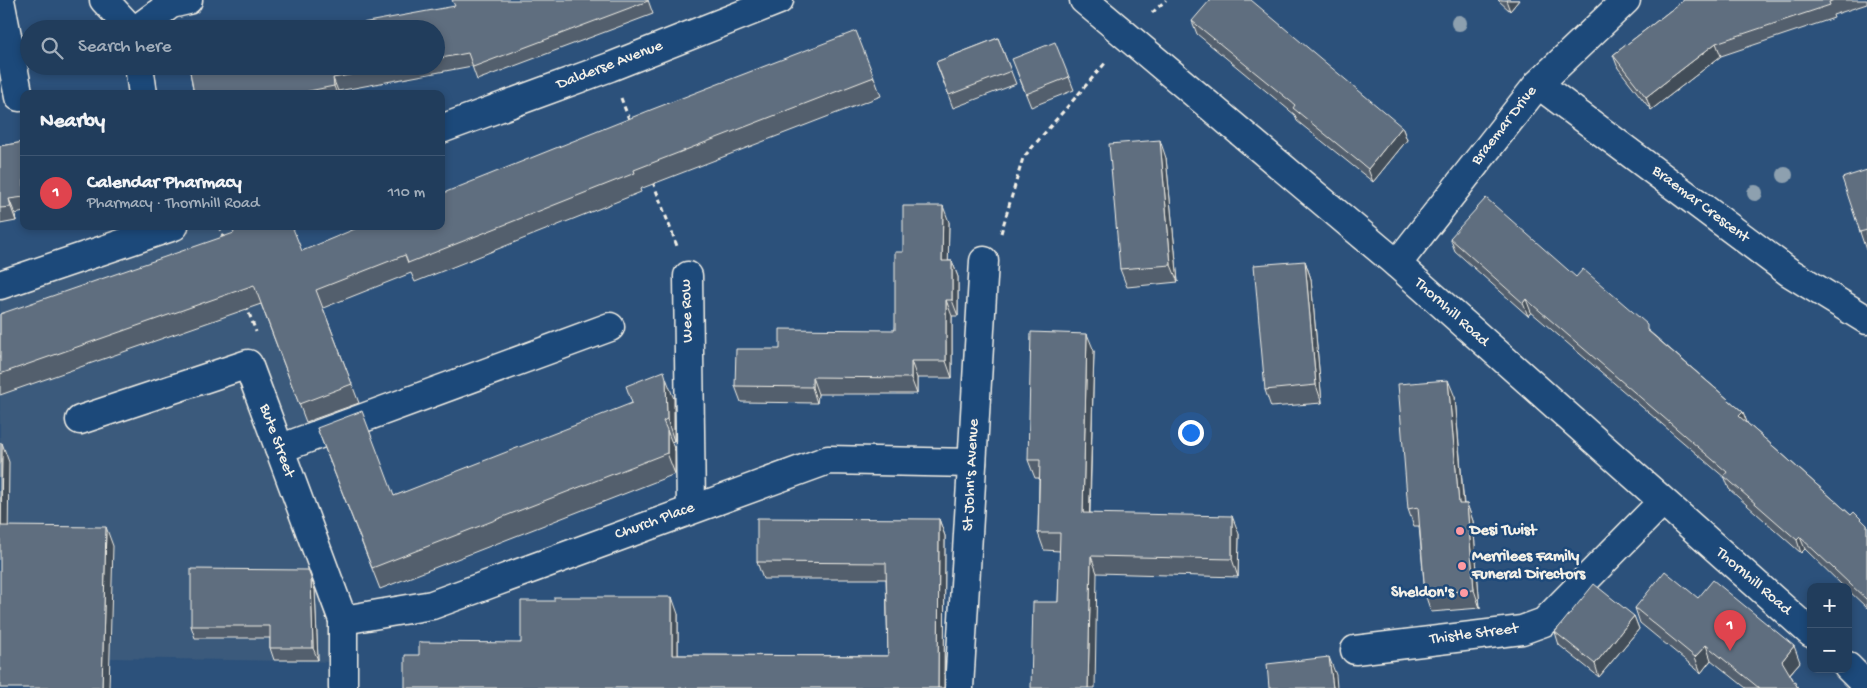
<!DOCTYPE html>
<html lang="en">
<head>
<meta charset="utf-8">
<style>
  body { margin:0; font-family:"Gochi Hand",sans-serif; background:#294462; color:#f1f3f6 }
  .controls { position:absolute; right:15px; bottom:15px; display:grid; overflow:hidden; border-radius:10px; box-shadow:0 2px 8px #0003 }
  .controls button { width:45px; height:45px; display:grid; place-items:center; padding:0; border:0; border-bottom:1px solid #3e5672; background:#213d5c; color:#f1f3f6; font:25px sans-serif }
  .you { position:absolute; left:1190px; top:432px; width:18px; height:18px; margin:-12px; border:4px solid #fff; border-radius:50%; background:#1a73e8; box-shadow:0 0 0 8px #1a73e833 }
  .badge { display:grid; place-items:center; width:32px; height:32px; border-radius:50%; background:#8c9099; color:#fff; font-size:16px; font-weight:700 }
  .pin { position:absolute; translate:-50% -41px; filter:drop-shadow(0 1px 2px #0008) }
  .pin::after { content:''; position:absolute; top:26px; width:18px; height:15px; background:inherit; clip-path:polygon(0 0,100% 0,50% 100%) }
  .list { margin:0; padding:0; list-style:none }
  h2 { display:flex; justify-content:space-between; align-items:center; height:65px; margin:0; padding:0 20px; font-size:21px }
  h2 small { font-size:16px; font-weight:400; color:#a2aebb }
  .list li { display:grid; grid-template-columns:32px 1fr auto; gap:15px; align-items:center; box-sizing:border-box; height:75px; padding:0 20px; border-top:1px solid #3e5672 }
  .list b { display:block; font-size:19px; white-space:nowrap }
  .list p { margin:0; font-size:16px; white-space:nowrap; color:#a2aebb }
  .list em { font-size:16px; font-style:normal; color:#a2aebb }
  .icon { flex:none; width:28px; height:28px; fill:none; stroke:currentColor; stroke-width:2; stroke-linecap:round; stroke-linejoin:round }
  .map { position:relative; flex:none; width:1867px; height:688px; overflow:hidden }
  .search { position:absolute; background:#213d5c; box-shadow:0 2px 8px #0003; left:20px; top:20px; width:425px; height:55px; display:flex; align-items:center; gap:12px; box-sizing:border-box; padding:0 18px; border-radius:28px; color:#a2aebb; font-size:19px }
  .panel { position:absolute; background:#213d5c; box-shadow:0 2px 8px #0003; left:20px; top:90px; width:425px; height:140px; border-radius:10px }
  .map>svg:first-child { display:block }
  .built { fill:#3b5a7c }
  .lines { fill:none; stroke-linecap:round; stroke-linejoin:round }
  .minor-casing { stroke:#f4f1e8; stroke-width:31 }
  .tertiary-casing { stroke:#f4f1e8; stroke-width:31 }
  .path { stroke:#f4f1e8; stroke-width:3; stroke-dasharray:5 4; stroke-linecap:butt }
  .minor { stroke:#1f4a7a; stroke-width:28 }
  .tertiary { stroke:#1f4a7a; stroke-width:28 }
  .tree { fill:#8da0af }
  .wall { fill:#525f6d; stroke:#f4f1e8 }
  .shaded-wall { fill:#424d59; stroke:#f4f1e8 }
  .building { fill:#5f6e7f; stroke:#f4f1e8 }
  .poi-dot { fill:#ff9aa2; stroke:#1f4a7a; stroke-width:2 }
  .labels { text-anchor:middle; dominant-baseline:central; stroke-width:5; stroke-linejoin:round; paint-order:stroke }
  .street-label { font-size:16px; fill:#f4f1e8; stroke:#1f4a7a }
  .poi-label { font-size:16px; font-weight:bold; fill:#f4f1e8; stroke:#1f4a7a; text-anchor:start }
</style>
</head>
<body>
<div class="map">
<svg width="1867" height="688" viewBox="0 0 1867 688">
  <rect width="100%" height="100%" fill="#2c517b"/>
  <filter id="ink" filterUnits="userSpaceOnUse"><feTurbulence type="fractalNoise" baseFrequency=".02" numOctaves="2"/><feDisplacementMap in="SourceGraphic" scale="10" xChannelSelector="R" yChannelSelector="G"/><feConvolveMatrix kernelMatrix="1 2 1 2 8 2 1 2 1" color-interpolation-filters="sRGB"/></filter>
  <g filter="url(#ink)">
    <polygon class="built" points="174,226 292,226 365,418 279,449 343,662 110,658 109,688 0,688 0,285"/>
    <g class="lines">
      <g class="minor-casing">
        <g id="minor">
          <polyline points="0,0 19,97"/>
          <polyline points="104,0 131,29"/>
          <polyline points="137,29 171,4 188,0"/>
          <polyline points="139,66 143,94"/>
          <polyline points="1538,84 1789,272 1867,320"/>
          <polyline points="1397,264 1538,84 1626,0"/>
          <polyline points="688,276 691,509"/>
          <polyline points="80,420 248,364 343,620 343,688"/>
          <polyline points="279,449 610,327"/>
          <polyline points="343,620 432,605 828,460 972,463"/>
          <polyline points="1355,650 1522,630 1544,622 1662,502"/>
          <polyline points="959,688 984,261"/>
        </g>
      </g>
      <g class="tertiary-casing">
        <g id="tertiary">
          <polyline points="1084,0 1397,264 1811,633"/>
          <polyline points="441,129 610,67 779,0"/>
          <polyline points="0,285 174,226"/>
          <polyline points="1848,667 1867,686"/>
        </g>
      </g>
      <g class="path">
        <polyline points="1152,13 1166,0"/>
        <polyline points="621,98 630,122"/>
        <polyline points="653,182 677,246"/>
        <polyline points="219,226 224,240"/>
        <polyline points="1001,233 1023,158 1107,61"/>
        <polyline points="246,305 256,332"/>
      </g>
      <use href="#minor" class="minor"/>
      <use href="#tertiary" class="tertiary"/>
    </g>
    <g class="tree">
      <circle cx="1459" cy="23" r="8"/>
      <circle cx="1785" cy="175" r="8"/>
      <circle cx="1755" cy="193" r="8"/>
    </g>
    <g class="wall">
      <polygon points="648,0 653,14 477,80 472,66 338,91 338,94 194,94 189,66 436,66 436,29"/>
      <polygon points="1498,0 1519,0 1510,11"/>
      <polygon points="1684,0 1867,0 1867,4 1833,15 1834,18 1721,56 1651,110 1618,68 1613,55"/>
      <polygon points="1192,21 1402,127 1407,140 1373,182 1297,121 1295,115 1197,34"/>
      <polygon points="998,38 1016,84 953,108 936,62"/>
      <polygon points="1017,72 1069,77 1074,90 1031,107"/>
      <polygon points="874,77 881,96 640,189 641,192 415,282 411,273 323,308 359,403 306,422 261,304 0,395 0,314 302,251"/>
      <polygon points="24,142 24,212 15,214 16,221 0,224 0,146"/>
      <polygon points="1166,158 1178,282 1127,287 1120,269"/>
      <polygon points="1867,170 1867,250 1866,250 1860,232"/>
      <polygon points="949,222 948,261 952,261 958,277 958,316 952,316 952,378 917,378 917,394 818,394 817,403 741,402 735,386 780,349 895,330 903,252"/>
      <polygon points="1450,238 1576,277 1650,332 1743,412 1747,423 1851,515 1867,525 1867,608 1848,590 1848,587 1844,587 1805,549 1801,553 1729,489 1725,478 1531,312 1528,316 1455,251"/>
      <polygon points="1305,261 1311,279 1322,403 1271,407 1265,390"/>
      <polygon points="1094,351 1090,513 1239,534 1238,577 1097,573 1058,602 1060,551 1044,550 1038,533 1039,478 1035,478 1028,460"/>
      <polygon points="1455,397 1464,504 1467,504 1473,521 1480,608 1431,612 1425,594 1419,526 1414,526 1408,509"/>
      <polygon points="674,399 674,441 671,442 675,451 675,474 380,589 317,428 394,496"/>
      <polygon points="939,519 945,536 944,688 405,688 419,655 521,643 554,601 678,614 678,655 888,656 886,579 763,579 757,562"/>
      <polygon points="315,590 318,660 274,660 270,648 270,638 195,638 191,626"/>
      <polygon points="1698,598 1800,662 1790,674 1798,688 1746,688 1711,660 1701,673 1640,623 1635,608"/>
      <polygon points="1634,616 1639,629 1599,677 1559,645 1555,632"/>
    </g>
    <g class="shaded-wall">
      <polygon points="1506,0 1519,0 1510,11"/>
      <polygon points="1716,43 1721,56 1651,110 1646,97"/>
      <polygon points="333,78 338,91 338,94 337,94 334,86"/>
      <polygon points="1402,127 1407,140 1373,182 1368,169"/>
      <polygon points="1160,140 1166,158 1178,282 1171,265"/>
      <polygon points="9,199 15,214 16,221 11,207"/>
      <polygon points="943,206 949,222 948,277 942,261"/>
      <polygon points="952,261 958,277 958,316 952,300"/>
      <polygon points="1305,261 1311,279 1322,403 1316,385"/>
      <polygon points="1526,299 1531,312 1528,316 1523,303"/>
      <polygon points="946,300 952,316 952,378 946,361"/>
      <polygon points="1087,334 1094,351 1089,530 1083,513"/>
      <polygon points="911,361 917,378 917,394 911,378"/>
      <polygon points="812,377 818,394 817,403 812,387"/>
      <polygon points="666,378 674,399 674,441 667,419"/>
      <polygon points="1448,380 1455,397 1465,522 1459,504"/>
      <polygon points="1743,412 1748,425 1739,416"/>
      <polygon points="667,430 675,451 675,474 667,453"/>
      <polygon points="2,443 9,462 8,545 1,526"/>
      <polygon points="1467,504 1473,521 1480,608 1474,590"/>
      <polygon points="1232,516 1239,534 1238,577 1232,559"/>
      <polygon points="939,519 945,536 944,688 938,688"/>
      <polygon points="106,527 113,546 109,688 102,688"/>
      <polygon points="1800,537 1805,549 1801,553 1797,540"/>
      <polygon points="1091,556 1097,573 1095,688 1088,688"/>
      <polygon points="311,578 315,590 318,660 313,648"/>
      <polygon points="672,597 678,614 678,671 672,655"/>
      <polygon points="1634,616 1639,629 1599,677 1595,664"/>
      <polygon points="1706,645 1711,660 1701,673 1695,657"/>
      <polygon points="1794,646 1800,662 1787,677 1782,661"/>
      <polygon points="1329,657 1336,675 1337,688 1333,688"/>
    </g>
    <g class="building">
      <polygon points="452,0 648,0 648,1 473,67 468,53 436,59 436,29 329,29 455,6"/>
      <polygon points="1210,0 1251,0 1402,127 1368,169 1293,108 1295,105 1192,21"/>
      <polygon points="1684,0 1834,0 1829,2 1830,5 1716,43 1646,97 1613,55"/>
      <polygon points="856,31 874,77 634,170 635,173 408,263 405,255 316,290 352,384 299,404 254,285 0,374 0,314 234,233 232,228 238,226 292,226 302,251 362,226 441,226 441,194 653,109"/>
      <polygon points="998,38 1011,71 949,95 936,62"/>
      <polygon points="1055,42 1069,77 1026,94 1012,59"/>
      <polygon points="189,66 398,66 333,78 334,86 294,94 194,94"/>
      <polygon points="1160,140 1171,265 1120,269 1109,144"/>
      <polygon points="24,142 24,197 9,199 11,207 0,208 0,146"/>
      <polygon points="1867,170 1867,230 1860,232 1842,178"/>
      <polygon points="1486,198 1576,277 1583,269 1647,324 1647,330 1743,412 1739,416 1851,515 1854,512 1867,525 1867,600 1800,537 1797,540 1724,476 1727,472 1526,299 1523,303 1450,238"/>
      <polygon points="903,206 943,206 942,261 952,261 952,300 946,300 946,361 911,361 911,378 812,377 812,387 735,386 736,349 780,349 780,329 895,330 895,252 903,252"/>
      <polygon points="1305,261 1316,385 1265,390 1254,265"/>
      <polygon points="1031,332 1087,334 1083,513 1232,516 1232,559 1091,556 1088,688 1031,688 1033,602 1058,602 1060,533 1038,533 1040,460 1028,460"/>
      <polygon points="664,371 666,378 667,419 663,421 667,430 667,453 372,568 317,428 362,411 394,496 632,403 626,386"/>
      <polygon points="1448,380 1459,504 1467,504 1474,590 1425,594 1418,507 1408,509 1398,384"/>
      <polygon points="0,443 2,443 1,526 106,527 102,688 0,688"/>
      <polygon points="757,518 939,519 938,688 405,688 405,655 419,655 419,642 521,643 521,601 554,601 554,597 672,597 672,655 888,656 886,563 757,562"/>
      <polygon points="191,569 308,570 311,578 313,648 270,648 270,626 191,626"/>
      <polygon points="1665,571 1698,598 1713,580 1794,646 1782,661 1798,688 1759,688 1706,645 1695,657 1635,608"/>
      <polygon points="1594,584 1634,616 1595,664 1555,632"/>
      <polygon points="1329,657 1333,688 1269,688 1267,664"/>
    </g>
  </g>
  <g class="poi-dot">
    <circle cx="1460" cy="531" r="5"/>
    <circle cx="1462" cy="566" r="5"/>
    <circle cx="1464" cy="593" r="5"/>
  </g>
  <g class="labels">
    <g class="street-label">
      <text transform="translate(610 66) rotate(-21)">Dalderse Avenue</text>
      <text transform="translate(1505 126) rotate(-52)">Braemar Drive</text>
      <text transform="translate(1700 205) rotate(37)">Braemar Crescent</text>
      <text transform="translate(688 311) rotate(-92)">Wee Row</text>
      <text transform="translate(1451 313) rotate(42)">Thornhill Road</text>
      <text transform="translate(276 441) rotate(70)">Bute Street</text>
      <text transform="translate(972 475) rotate(-87)">St John's Avenue</text>
      <text transform="translate(655 522) rotate(-20)">Church Place</text>
      <text transform="translate(1753 582) rotate(41)">Thornhill Road</text>
      <text transform="translate(1474 635) rotate(-7)">Thistle Street</text>
    </g>
    <g class="poi-label">
      <text x="1470" y="531">Desi Twist</text>
      <text x="1472" y="557">Merrilees Family<tspan x="1472" dy="18">Funeral Directors</tspan></text>
      <text x="1454" y="593" text-anchor="end">Sheldon's</text>
    </g>
  </g>
</svg>
<div class="controls">
<button>+</button>
<button>−</button>
</div>
<div class="you"></div>
<div class="pin badge" style="left:1730px;top:651px;background:#e0444e">1</div>
<div class="search"><svg class="icon" aria-label="search" viewBox="0 0 24 24"><circle cx="10" cy="10" r="6"/><path d="M15 15l6 6"/></svg>Search here</div>
<section class="panel">
<h2>Nearby<small></small></h2>
<ul class="list">
<li><span class="badge" style="background:#e0444e">1</span><div><b>Calendar Pharmacy</b><p>Pharmacy · Thornhill Road</p></div><em>110 m</em></li>
</ul>
</section>
</div>
</body>
</html>
